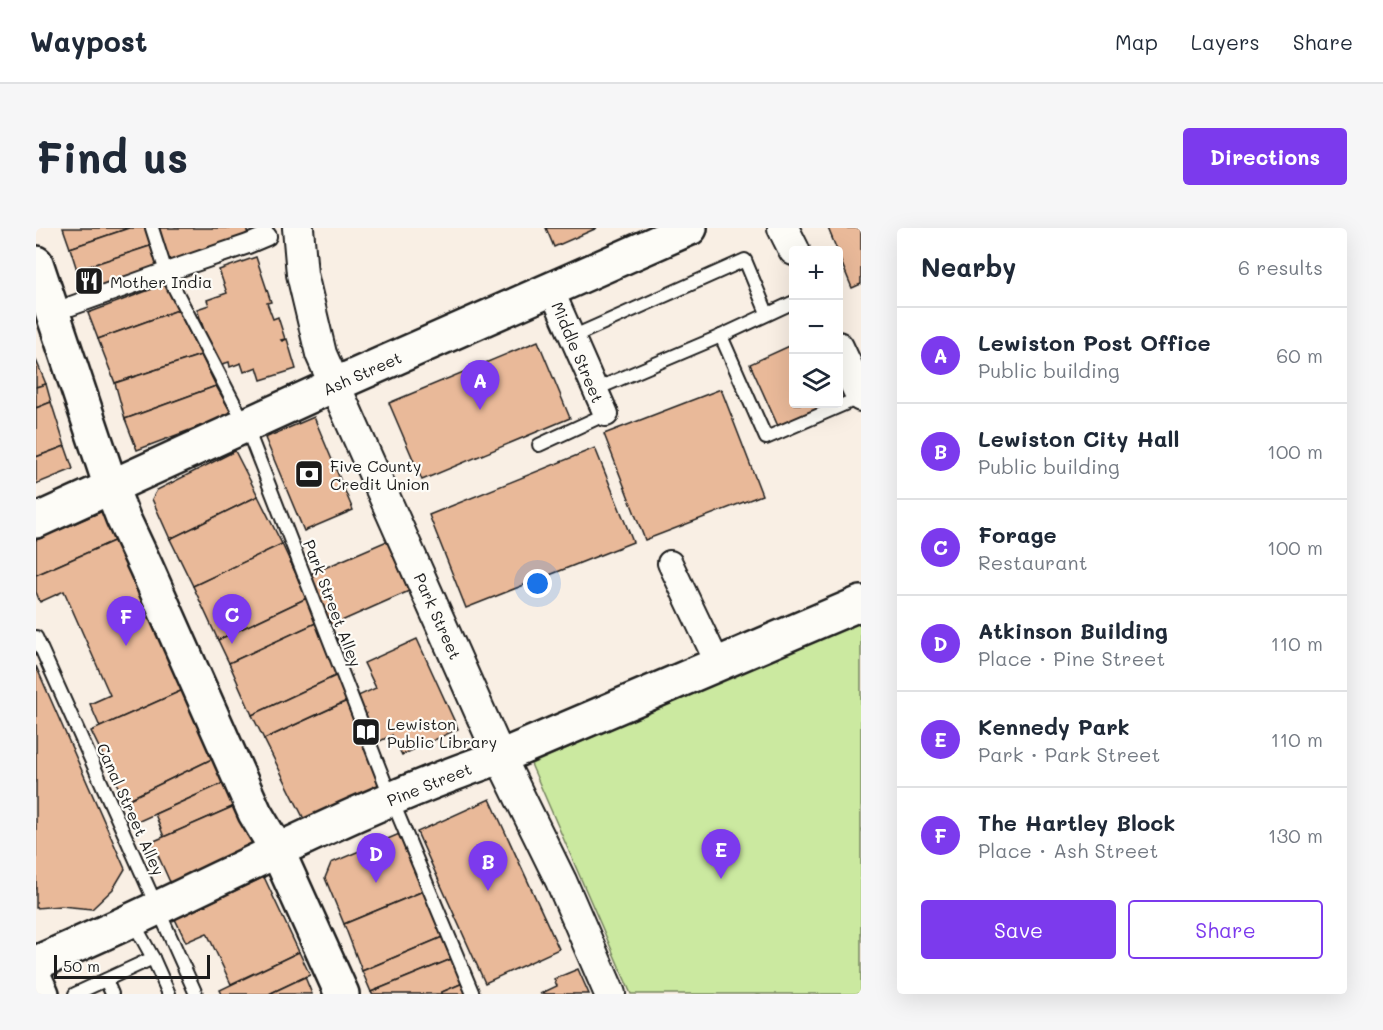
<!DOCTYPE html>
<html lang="en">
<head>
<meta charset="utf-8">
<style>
  body { margin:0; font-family:Mali,sans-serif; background:#f6f6f7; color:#1f2937 }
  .controls { position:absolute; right:18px; top:18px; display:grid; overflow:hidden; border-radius:6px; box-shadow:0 6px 24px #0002 }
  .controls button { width:54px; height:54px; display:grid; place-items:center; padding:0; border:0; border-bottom:2px solid #e0e1e3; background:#fff; color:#1f2937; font:30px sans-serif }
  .scale { position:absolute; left:18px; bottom:15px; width:156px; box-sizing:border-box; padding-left:6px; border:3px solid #1c1c1c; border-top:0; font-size:16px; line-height:21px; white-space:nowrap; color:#1c1c1c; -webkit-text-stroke:4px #fdfcf7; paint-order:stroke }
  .you { position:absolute; left:502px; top:356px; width:21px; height:21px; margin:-15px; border:4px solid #fff; border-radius:50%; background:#1a73e8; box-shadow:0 0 0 9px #1a73e833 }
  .badge { display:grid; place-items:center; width:39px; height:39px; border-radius:50%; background:#7c3aed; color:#fff; font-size:20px; font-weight:700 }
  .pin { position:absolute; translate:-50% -50px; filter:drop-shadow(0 2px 3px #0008) }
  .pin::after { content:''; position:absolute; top:32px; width:21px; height:18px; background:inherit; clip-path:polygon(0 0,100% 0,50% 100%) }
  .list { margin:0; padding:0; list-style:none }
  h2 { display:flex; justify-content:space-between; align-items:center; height:78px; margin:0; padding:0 24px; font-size:26px }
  h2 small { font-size:20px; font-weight:400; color:#747a83 }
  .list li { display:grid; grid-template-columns:39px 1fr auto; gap:18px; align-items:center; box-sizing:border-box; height:96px; padding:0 24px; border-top:2px solid #e0e1e3 }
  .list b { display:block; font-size:22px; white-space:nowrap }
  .list p { margin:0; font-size:20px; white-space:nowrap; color:#747a83 }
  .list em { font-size:20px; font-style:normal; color:#747a83 }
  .actions { display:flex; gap:12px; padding:18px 24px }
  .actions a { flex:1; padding:14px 0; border:2px solid #7c3aed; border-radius:6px; text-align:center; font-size:21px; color:#7c3aed }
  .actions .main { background:#7c3aed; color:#fff }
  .icon { flex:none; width:33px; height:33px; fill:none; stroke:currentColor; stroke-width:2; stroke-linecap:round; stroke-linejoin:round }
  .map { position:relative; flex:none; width:825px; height:766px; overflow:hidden; border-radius:6px }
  header { display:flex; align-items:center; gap:36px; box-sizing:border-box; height:84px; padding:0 30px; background:#fff; border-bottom:2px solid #e0e1e3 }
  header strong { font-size:28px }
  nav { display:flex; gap:33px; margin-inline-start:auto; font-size:21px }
  .intro { display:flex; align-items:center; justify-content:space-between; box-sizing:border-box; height:144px; padding:0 36px }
  h1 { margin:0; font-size:42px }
  .button { padding:15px 27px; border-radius:6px; background:#7c3aed; color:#fff; font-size:21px; font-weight:700 }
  main { display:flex; gap:36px; padding:0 36px }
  aside { flex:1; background:#fff; border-radius:6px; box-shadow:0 6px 24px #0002 }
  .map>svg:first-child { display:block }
  .green { fill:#cbe9a0; stroke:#74825e; stroke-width:1.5 }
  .building { fill:#e9b999; stroke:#1c1c1c; stroke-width:1.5 }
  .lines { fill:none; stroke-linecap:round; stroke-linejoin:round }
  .service-casing { stroke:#1c1c1c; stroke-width:16 }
  .pedestrian-casing { stroke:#1c1c1c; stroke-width:22 }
  .minor-casing { stroke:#1c1c1c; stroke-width:28 }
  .tertiary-casing { stroke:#1c1c1c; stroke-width:34 }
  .secondary-casing { stroke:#1c1c1c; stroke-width:38 }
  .service { stroke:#fdfcf7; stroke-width:12 }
  .pedestrian { stroke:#fdfcf7; stroke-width:18 }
  .minor { stroke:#fdfcf7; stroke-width:24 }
  .tertiary { stroke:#fdfcf7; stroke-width:30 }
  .secondary { stroke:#fdfcf7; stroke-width:33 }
  .labels { text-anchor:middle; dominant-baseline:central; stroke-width:4.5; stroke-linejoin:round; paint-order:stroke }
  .poi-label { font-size:16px; fill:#1c1c1c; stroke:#fdfcf7; text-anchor:start }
  .street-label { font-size:16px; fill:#1c1c1c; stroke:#fdfcf7 }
</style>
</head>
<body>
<header>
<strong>Waypost</strong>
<nav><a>Map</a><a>Layers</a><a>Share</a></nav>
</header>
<div class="intro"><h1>Find us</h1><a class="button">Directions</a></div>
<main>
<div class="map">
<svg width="825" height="766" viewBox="0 0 825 766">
  <rect width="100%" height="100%" fill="#f9efe4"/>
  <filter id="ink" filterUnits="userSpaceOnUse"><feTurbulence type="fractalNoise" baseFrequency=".0167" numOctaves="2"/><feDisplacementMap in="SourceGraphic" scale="12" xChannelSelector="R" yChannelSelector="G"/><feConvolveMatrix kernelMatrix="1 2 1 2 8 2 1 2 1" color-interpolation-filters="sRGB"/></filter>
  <g filter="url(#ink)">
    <polygon class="green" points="825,391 825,766 595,766 495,536"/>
    <g class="building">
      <polygon points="27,0 93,0 34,20"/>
      <polygon points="93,0 111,0 117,17 41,42 34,20"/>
      <polygon points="119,0 210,0 213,9 130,35"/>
      <polygon points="510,0 561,0 518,19"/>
      <polygon points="792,0 825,0 825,56 816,60 802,26 802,22 801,22"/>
      <polygon points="117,17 124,39 49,64 41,42"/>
      <polygon points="220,29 235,74 231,75 237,91 242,89 249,111 245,112 246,113 251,111 260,141 225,152 221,139 208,144 205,135 194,139 193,134 180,138 161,81 173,77 171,72 191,65 183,42"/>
      <polygon points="132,55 142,82 62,111 52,85"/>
      <polygon points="142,82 165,127 79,155 62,111"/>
      <polygon points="502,113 534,190 386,252 353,175"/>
      <polygon points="758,116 758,176 792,176 742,198 714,136"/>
      <polygon points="165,127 180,158 89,191 79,155"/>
      <polygon points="0,132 10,156 0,159"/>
      <polygon points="10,156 15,174 0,180 0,159"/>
      <polygon points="180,158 196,186 101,222 89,191"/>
      <polygon points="685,161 726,267 609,312 568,206"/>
      <polygon points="15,174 29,218 0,229 0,180"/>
      <polygon points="278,189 317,282 268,303 229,210"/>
      <polygon points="29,218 37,241 0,256 0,229"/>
      <polygon points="559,220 597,314 430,380 393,287"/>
      <polygon points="199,223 222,268 134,311 116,271 121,262"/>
      <polygon points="222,268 246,316 157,358 134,311"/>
      <polygon points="67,283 80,312 0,347 0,312"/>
      <polygon points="80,312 147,462 64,499 54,476 74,467 28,363 4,374 0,364 0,347"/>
      <polygon points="351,313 373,363 292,399 270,348"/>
      <polygon points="246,316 271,370 182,412 157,358"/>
      <polygon points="271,370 282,394 193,435 182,412"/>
      <polygon points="282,394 306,445 216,487 193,435"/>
      <polygon points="381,411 422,501 366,527 356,507 336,517 357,558 270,595 228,511 340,460 328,435"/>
      <polygon points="0,438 89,641 77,661 56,681 25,678 0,680"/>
      <polygon points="306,445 317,470 228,511 216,487"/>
      <polygon points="147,462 178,530 89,573 55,503"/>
      <polygon points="178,530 192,553 99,595 89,573"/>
      <polygon points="192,553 203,576 128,609 119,586"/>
      <polygon points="454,571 523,721 449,755 381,604"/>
      <polygon points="203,576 230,622 138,663 116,614"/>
      <polygon points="368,604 392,661 308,696 289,650 295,635"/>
      <polygon points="228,649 263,724 195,756 171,705 150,714 139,691"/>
      <polygon points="390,662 409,708 326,743 308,696"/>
      <polygon points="409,708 418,730 335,764 326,743"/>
      <polygon points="263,724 274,747 269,749 233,766 186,766 184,762"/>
      <polygon points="418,730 427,755 406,764 406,766 336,766 335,764"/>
      <polygon points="542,741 553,766 504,766 521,758 518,751"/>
      <polygon points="269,749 276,766 233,766"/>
      <polygon points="427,755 432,766 406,766 406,764"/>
    </g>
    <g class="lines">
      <g class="service-casing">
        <g id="service">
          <polyline points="116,0 130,44 210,198 355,570 437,766"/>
          <polyline points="685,108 730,210 825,169"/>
          <polyline points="536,109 709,32 731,85"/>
          <polyline points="558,162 685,108 758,74"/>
          <polyline points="503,217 570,186"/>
          <polyline points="0,409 160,766"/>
          <polyline points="96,692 117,730 133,766"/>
          <polyline points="70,752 76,766"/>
          <polyline points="39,766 117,730"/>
        </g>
      </g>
      <g class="pedestrian-casing">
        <polyline id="pedestrian" points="35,78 130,44 212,16 231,8"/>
      </g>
      <g class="minor-casing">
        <g id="minor">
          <polyline points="515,61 570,186"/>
          <polyline points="634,335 682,436"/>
        </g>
      </g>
      <g class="tertiary-casing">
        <g id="tertiary">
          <polyline points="262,0 266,46 285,126 464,529 525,653 574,766"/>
          <polyline points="747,0 758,22"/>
          <polyline points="802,119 825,168"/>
        </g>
      </g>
      <g class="secondary-casing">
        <g id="secondary">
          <polyline points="0,35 75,259 87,290 110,339 219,585 241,622 306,766"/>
          <polyline points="0,293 298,157 654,0"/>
          <path d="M0 735C32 721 64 707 96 692 218 635 337 572 464 529L825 375"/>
          <polyline points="0,753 6,766"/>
        </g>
      </g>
      <use href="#service" class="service"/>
      <use href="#pedestrian" class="pedestrian"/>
      <use href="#minor" class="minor"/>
      <use href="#tertiary" class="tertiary"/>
      <use href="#secondary" class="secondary"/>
    </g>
  </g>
  <defs>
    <g id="restaurant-square" transform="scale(1.5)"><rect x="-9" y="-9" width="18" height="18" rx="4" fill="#1c1c1c" stroke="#fdfcf7"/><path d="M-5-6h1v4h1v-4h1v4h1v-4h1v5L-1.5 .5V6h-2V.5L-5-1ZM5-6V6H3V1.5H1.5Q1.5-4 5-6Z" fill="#fff"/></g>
    <g id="bank-square" transform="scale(1.5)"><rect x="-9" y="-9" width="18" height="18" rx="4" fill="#1c1c1c" stroke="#fdfcf7"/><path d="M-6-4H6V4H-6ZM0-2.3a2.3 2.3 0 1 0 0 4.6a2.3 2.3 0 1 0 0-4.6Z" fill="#fff"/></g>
    <g id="library-square" transform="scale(1.5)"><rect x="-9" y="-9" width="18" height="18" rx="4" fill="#1c1c1c" stroke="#fdfcf7"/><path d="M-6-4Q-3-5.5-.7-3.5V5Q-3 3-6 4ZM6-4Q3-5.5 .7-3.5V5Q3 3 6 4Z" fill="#fff"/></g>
  </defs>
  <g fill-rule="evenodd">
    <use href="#restaurant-square" x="53" y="53"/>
    <use href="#bank-square" x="273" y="246"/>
    <use href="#library-square" x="330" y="504"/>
  </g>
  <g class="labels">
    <g class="poi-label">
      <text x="74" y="53">Mother India</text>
      <text x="294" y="237">Five County<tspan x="294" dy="18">Credit Union</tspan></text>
      <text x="351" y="495">Lewiston<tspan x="351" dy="18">Public Library</tspan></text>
    </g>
    <g class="street-label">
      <text transform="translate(542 124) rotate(67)">Middle Street</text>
      <text transform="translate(326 145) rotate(-24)">Ash Street</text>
      <text transform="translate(297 375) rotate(69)">Park Street Alley</text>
      <text transform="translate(402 388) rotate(66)">Park Street</text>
      <text transform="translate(393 556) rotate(-22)">Pine Street</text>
      <text transform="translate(95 581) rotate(66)">Canal Street Alley</text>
    </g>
  </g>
</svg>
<div class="controls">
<button>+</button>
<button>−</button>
<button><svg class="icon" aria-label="layers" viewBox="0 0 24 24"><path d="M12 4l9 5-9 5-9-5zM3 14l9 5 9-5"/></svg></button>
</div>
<div class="scale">50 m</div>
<div class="you"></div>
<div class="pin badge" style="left:444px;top:182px">A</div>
<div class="pin badge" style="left:452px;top:663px">B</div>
<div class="pin badge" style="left:196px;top:416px">C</div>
<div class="pin badge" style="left:340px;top:655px">D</div>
<div class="pin badge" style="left:685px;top:651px">E</div>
<div class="pin badge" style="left:90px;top:418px">F</div>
</div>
<aside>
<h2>Nearby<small>6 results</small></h2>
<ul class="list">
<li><span class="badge">A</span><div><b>Lewiston Post Office</b><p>Public building</p></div><em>60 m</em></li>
<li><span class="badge">B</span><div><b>Lewiston City Hall</b><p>Public building</p></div><em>100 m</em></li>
<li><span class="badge">C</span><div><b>Forage</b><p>Restaurant</p></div><em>100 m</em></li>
<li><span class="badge">D</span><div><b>Atkinson Building</b><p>Place · Pine Street</p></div><em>110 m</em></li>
<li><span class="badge">E</span><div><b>Kennedy Park</b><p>Park · Park Street</p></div><em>110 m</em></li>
<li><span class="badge">F</span><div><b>The Hartley Block</b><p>Place · Ash Street</p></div><em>130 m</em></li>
</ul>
<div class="actions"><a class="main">Save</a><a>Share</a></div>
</aside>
</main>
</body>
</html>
